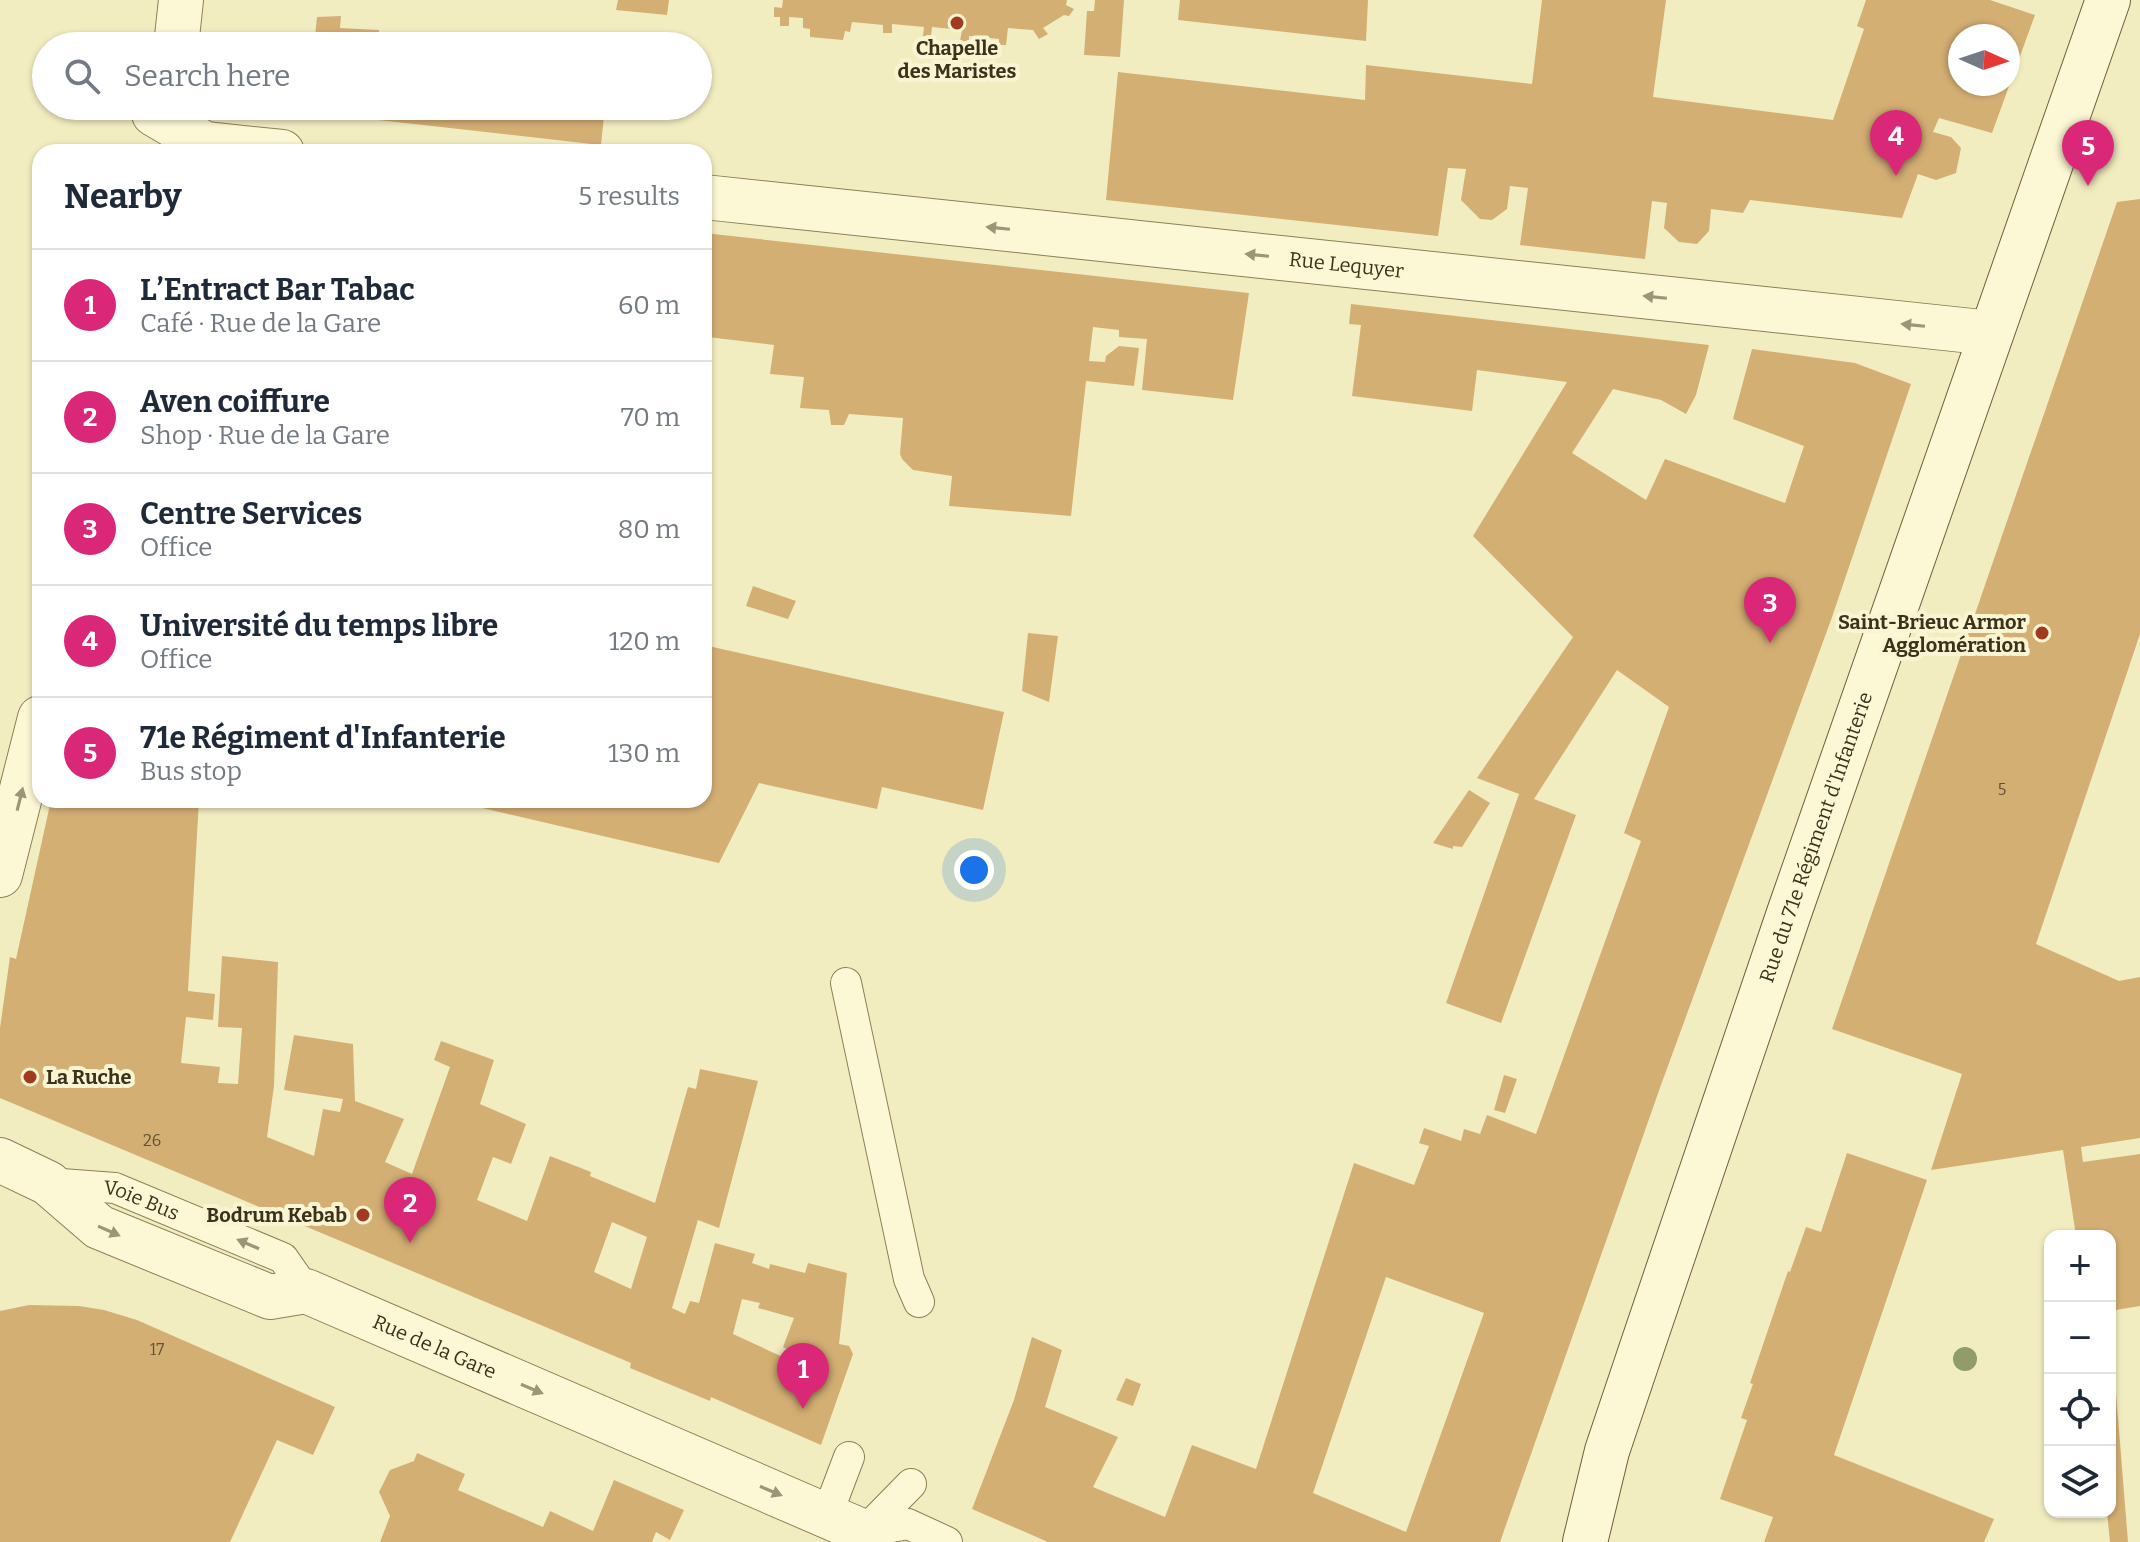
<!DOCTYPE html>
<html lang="en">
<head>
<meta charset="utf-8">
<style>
  body { margin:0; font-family:Bitter,serif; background:#f2f2f3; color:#1f2937 }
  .controls { position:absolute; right:24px; bottom:24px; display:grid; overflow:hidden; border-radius:16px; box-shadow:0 2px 6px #0004 }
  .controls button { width:72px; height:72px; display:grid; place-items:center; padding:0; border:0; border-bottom:2px solid #e0e1e3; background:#fff; color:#1f2937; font:40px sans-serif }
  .compass { position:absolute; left:1948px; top:24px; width:72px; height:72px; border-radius:50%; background:#fff; box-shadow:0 2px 6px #0004; rotate:93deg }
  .you { position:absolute; left:974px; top:870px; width:28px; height:28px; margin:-20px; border:6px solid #fff; border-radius:50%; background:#1a73e8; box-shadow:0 0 0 12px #1a73e833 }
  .badge { display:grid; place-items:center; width:52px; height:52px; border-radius:50%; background:#db2777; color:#fff; font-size:26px; font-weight:700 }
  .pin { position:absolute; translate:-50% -66px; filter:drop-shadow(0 2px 4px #0008) }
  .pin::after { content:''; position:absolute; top:42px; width:28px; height:24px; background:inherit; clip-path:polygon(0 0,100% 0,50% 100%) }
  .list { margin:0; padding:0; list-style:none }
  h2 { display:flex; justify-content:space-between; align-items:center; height:104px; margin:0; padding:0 32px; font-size:34px }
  h2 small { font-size:26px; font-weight:400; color:#747a83 }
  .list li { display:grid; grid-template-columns:52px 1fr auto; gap:24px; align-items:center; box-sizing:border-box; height:112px; padding:0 32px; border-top:2px solid #e0e1e3 }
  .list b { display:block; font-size:30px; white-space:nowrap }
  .list p { margin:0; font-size:26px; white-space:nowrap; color:#747a83 }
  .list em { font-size:26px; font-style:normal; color:#747a83 }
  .icon { flex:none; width:44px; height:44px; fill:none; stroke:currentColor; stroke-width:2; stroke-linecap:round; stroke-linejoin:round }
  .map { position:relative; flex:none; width:2140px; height:1542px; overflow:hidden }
  .search { position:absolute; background:#fff; box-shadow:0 2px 6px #0004; left:32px; top:32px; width:680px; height:88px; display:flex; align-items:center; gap:20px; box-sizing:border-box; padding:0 28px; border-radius:44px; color:#747a83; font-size:30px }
  .panel { position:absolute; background:#fff; box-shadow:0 2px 6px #0004; left:32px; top:144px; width:680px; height:664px; border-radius:24px }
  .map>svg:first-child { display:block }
  .building { fill:#d4af74; fill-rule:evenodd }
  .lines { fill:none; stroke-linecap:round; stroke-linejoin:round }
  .lane-casing { stroke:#8d7f57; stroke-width:32 }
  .street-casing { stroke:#8d7f57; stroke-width:46 }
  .secondary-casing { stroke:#6f5f3a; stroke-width:46 }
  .lane { stroke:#fcf8d5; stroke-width:30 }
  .street { stroke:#fcf8d5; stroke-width:44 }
  .secondary { stroke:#fcf8d5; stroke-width:44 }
  .tree { fill:#909c69 }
  .oneway { fill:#9c9578 }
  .poi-dot { fill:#a23a21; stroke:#f9f5d2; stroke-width:3 }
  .labels { text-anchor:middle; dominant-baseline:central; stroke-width:8; stroke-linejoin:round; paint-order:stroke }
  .number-label { font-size:16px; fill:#625132 }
  .poi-label { font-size:20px; font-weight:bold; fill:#3c321c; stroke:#f9f5d2; text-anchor:end }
  .street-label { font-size:20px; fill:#3c321c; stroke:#f9f5d2 }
</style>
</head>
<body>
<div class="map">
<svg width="2140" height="1542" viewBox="0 0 2140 1542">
  <rect width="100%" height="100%" fill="#f2edc1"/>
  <g class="building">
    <polygon points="618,0 669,0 667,15 616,10"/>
    <polygon points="783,0 1067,0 1066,5 1074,9 1069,16 1064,15 1043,28 1048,34 1039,39 1033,30 1008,28 1006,45 999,45 999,39 969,36 969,41 960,41 962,30 932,27 931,36 923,36 924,27 892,24 892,33 883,33 883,25 852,22 850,32 845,31 843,40 810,37 810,29 803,28 803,18 789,17 789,26 780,26 780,17 774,17 774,7 782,8"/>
    <polygon points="1095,0 1124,0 1120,57 1084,55 1087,11 1094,11"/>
    <polygon points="1180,0 1368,0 1366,41 1178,20"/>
    <path d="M1542 0H1666L1653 97 1833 120 1864 29 1857 26 1866 0H1990L2035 15 1992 133 1939 118 1933 132 1951 137 1961 148 1956 173 1936 180 1918 174 1902 218 1750 200 1743 213 1711 209 1709 231 1697 244 1679 242 1664 228 1667 203 1652 201 1645 259 1520 245 1528 188 1510 186 1507 209 1492 220 1480 219 1461 200 1466 169 1448 168 1438 236 1106 200 1118 72 1365 100 1366 65 1532 84ZM1960 36H2008V84H1960Z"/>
    <polygon points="341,16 340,28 379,30 379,40 409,46 314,46 317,17"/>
    <polygon points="308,106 605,106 601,145 307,112"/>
    <polygon points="2140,199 2140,634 2036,944 2119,981 2140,977 2140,1138 2081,1147 2083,1162 2140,1154 2140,1306 2110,1311 2110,1236 2076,1236 2063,1150 1931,1170 1962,1074 1832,1029 2117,202"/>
    <polygon points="704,233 1249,293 1233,400 1142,390 1147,339 1119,337 1119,330 1093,327 1089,361 1105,362 1106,356 1119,346 1139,348 1134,386 1086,381 1071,516 949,506 952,476 913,470 902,459 900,454 903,418 849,414 844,425 831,425 829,410 800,408 804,377 770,374 774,345 708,337 712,312 704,311"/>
    <path d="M1351 304 1709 345 1696 395 1686 414 1661 400 1613 389 1572 453 1646 500 1665 459 1785 503 1804 446 1733 419 1752 349 1855 363 1911 384 1831 620 1661 1085 1500 1542H1048L972 1509 1014 1400 1032 1337 1062 1350 1045 1407 1118 1437 1093 1487 1165 1517 1192 1445 1256 1469 1354 1163 1414 1185 1429 1146 1419 1143 1424 1128 1461 1141 1464 1129 1480 1134 1487 1115 1536 1134 1641 841 1624 833 1669 707 1617 670 1534 799 1576 815 1501 1023 1446 1003 1519 794 1477 778 1573 637 1473 536 1567 382 1477 370 1472 411 1352 396 1361 325 1349 324ZM1386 1277 1484 1313 1406 1532 1313 1493Z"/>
    <polygon points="753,586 796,601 788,619 746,606"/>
    <polygon points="1028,633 1058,636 1049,702 1022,691"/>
    <polygon points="704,645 1004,712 983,810 882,787 877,809 759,783 719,863 452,801 704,800"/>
    <polygon points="1469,790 1490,803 1462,847 1453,846 1453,849 1433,843"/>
    <path d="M51 800H199L188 991 215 994 213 1020 186 1017 181 1063 220 1067 218 1083 238 1084 242 1028 218 1027 222 956 278 962 274 1086 267 1137 314 1156 323 1109 340 1112 343 1099 284 1090 294 1035 353 1044 355 1101 404 1119 385 1162 412 1174 450 1067 434 1060 441 1041 494 1060 480 1104 526 1124 511 1164 493 1157 477 1200 527 1221 550 1156 591 1172 590 1176 655 1203 688 1087 696 1089 700 1069 758 1081 719 1228 698 1220 672 1308 685 1314 690 1301 699 1303 715 1243 755 1254 752 1263 769 1269 770 1264 805 1273 808 1263 847 1273 839 1344 849 1346 853 1354 821 1445 711 1397 710 1401 630 1368 631 1363 0 1098V1028L10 957 16 959ZM612 1222 647 1237 631 1289 594 1272ZM742 1299 760 1303 758 1308 794 1318 783 1347 790 1351 787 1359 733 1334Z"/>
    <polygon points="1504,1075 1517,1079 1505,1113 1494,1110"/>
    <polygon points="1847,1153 1927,1180 1834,1455 1994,1519 1984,1542 1764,1542 1773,1517 1720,1499 1747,1420 1741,1418 1753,1384 1750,1383 1788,1271 1790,1272 1806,1227 1821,1232"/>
    <polygon points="29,1305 79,1306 104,1310 137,1320 335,1407 313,1455 277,1440 230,1542 0,1542 0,1311"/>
    <polygon points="2110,1352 2114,1368 2128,1542 2110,1542 2107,1512 2110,1512"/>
    <polygon points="1126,1378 1141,1384 1133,1406 1116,1400"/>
    <polygon points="417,1453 465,1474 458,1490 543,1527 550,1511 593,1531 614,1480 684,1510 670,1540 656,1532 652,1542 380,1542 390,1516 379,1492 390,1470 414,1461"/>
  </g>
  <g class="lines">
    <g class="lane-casing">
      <g id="lane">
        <polyline points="846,983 909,1279 919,1302"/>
        <path id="s1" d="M48 1183 115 1188 283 1258 306 1291"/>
        <polyline points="827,1515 849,1457"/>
        <polyline points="864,1532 908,1524 947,1542"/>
        <polyline points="864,1532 911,1484"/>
      </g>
    </g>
    <g class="street-casing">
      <g id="street">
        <polyline points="176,46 181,0"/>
        <polyline points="154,114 205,144 282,152"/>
        <path id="s2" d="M704 197 1991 333"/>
        <polyline points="0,875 40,718"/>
        <path id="s3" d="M0 1160 48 1183 99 1227 270 1297 306 1291 864 1532"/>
      </g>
    </g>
    <g class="secondary-casing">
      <g id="secondary">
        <polyline points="864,1532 871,1542"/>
        <path id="s4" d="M1585 1542 1607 1451 1643 1344 1788 916 2108 0"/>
      </g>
    </g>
    <use href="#lane" class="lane"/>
    <use href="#street" class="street"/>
    <use href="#secondary" class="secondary"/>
  </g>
  <circle class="tree" cx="1965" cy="1359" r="12"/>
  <defs><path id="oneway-solid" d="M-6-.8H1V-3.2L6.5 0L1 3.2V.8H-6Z" transform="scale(2)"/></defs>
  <g class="oneway">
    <use href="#oneway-solid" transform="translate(998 228) rotate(-174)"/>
    <use href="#oneway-solid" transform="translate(1257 255) rotate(-174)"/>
    <use href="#oneway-solid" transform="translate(1655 297) rotate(-174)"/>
    <use href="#oneway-solid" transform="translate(1913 325) rotate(-174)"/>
    <use href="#oneway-solid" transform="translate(20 799) rotate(-76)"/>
    <use href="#oneway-solid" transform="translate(109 1231) rotate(24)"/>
    <use href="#oneway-solid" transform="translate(248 1244) rotate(-157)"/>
    <use href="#oneway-solid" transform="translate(532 1389) rotate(23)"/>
    <use href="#oneway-solid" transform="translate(771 1491) rotate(23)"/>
  </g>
  <g class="poi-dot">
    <circle cx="957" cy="23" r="8"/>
    <circle cx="2042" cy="633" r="8"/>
    <circle cx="30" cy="1077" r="8"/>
    <circle cx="363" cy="1215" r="8"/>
  </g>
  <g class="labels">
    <g class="number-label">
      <text x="2002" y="789">5</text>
      <text x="152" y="1140">26</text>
      <text x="157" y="1349">17</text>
    </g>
    <g class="poi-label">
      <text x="957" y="48" text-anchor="middle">Chapelle<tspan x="957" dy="23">des Maristes</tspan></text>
      <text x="2026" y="622">Saint-Brieuc Armor<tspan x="2026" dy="23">Agglomération</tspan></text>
      <text x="46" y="1077" text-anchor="start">La Ruche</text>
      <text x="347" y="1215">Bodrum Kebab</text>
    </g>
    <g class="street-label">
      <text stroke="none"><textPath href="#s2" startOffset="646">Rue Lequyer</textPath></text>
      <text stroke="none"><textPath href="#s4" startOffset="742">Rue du 71e Régiment d'Infanterie</textPath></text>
      <text stroke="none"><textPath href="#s1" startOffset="96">Voie Bus</textPath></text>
      <text stroke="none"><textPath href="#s3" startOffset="482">Rue de la Gare</textPath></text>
    </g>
  </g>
</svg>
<div class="controls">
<button>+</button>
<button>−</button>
<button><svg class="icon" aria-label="locate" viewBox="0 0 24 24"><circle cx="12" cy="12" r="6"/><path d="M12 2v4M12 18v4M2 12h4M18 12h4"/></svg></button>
<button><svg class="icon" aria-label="layers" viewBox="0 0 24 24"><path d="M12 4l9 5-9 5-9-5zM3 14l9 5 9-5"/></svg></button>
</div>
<svg class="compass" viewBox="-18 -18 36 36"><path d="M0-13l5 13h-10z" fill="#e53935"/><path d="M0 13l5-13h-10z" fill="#747a83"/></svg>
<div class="you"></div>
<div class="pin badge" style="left:803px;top:1409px">1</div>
<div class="pin badge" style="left:410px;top:1243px">2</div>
<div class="pin badge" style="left:1770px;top:643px">3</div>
<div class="pin badge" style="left:1896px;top:176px">4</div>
<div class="pin badge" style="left:2088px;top:186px">5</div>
<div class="search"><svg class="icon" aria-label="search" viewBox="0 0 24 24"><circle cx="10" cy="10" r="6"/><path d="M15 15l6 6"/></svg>Search here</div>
<section class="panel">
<h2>Nearby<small>5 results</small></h2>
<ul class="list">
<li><span class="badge">1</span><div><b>L’Entract Bar Tabac</b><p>Café · Rue de la Gare</p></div><em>60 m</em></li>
<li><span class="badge">2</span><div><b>Aven coiffure</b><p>Shop · Rue de la Gare</p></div><em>70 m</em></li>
<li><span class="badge">3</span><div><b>Centre Services</b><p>Office</p></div><em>80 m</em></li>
<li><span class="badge">4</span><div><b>Université du temps libre</b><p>Office</p></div><em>120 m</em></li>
<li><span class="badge">5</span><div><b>71e Régiment d'Infanterie</b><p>Bus stop</p></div><em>130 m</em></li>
</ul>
</section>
</div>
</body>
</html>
